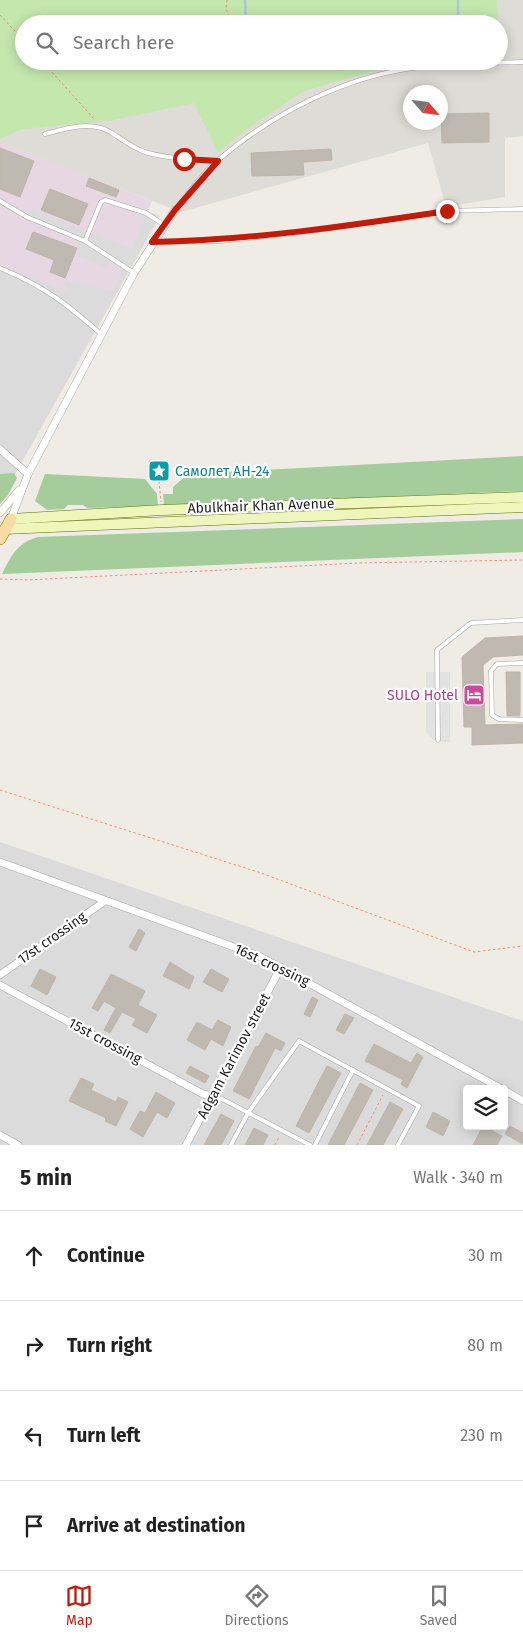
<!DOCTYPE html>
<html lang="en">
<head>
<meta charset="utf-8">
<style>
  body { margin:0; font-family:"Fira Sans",sans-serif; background:#f6f6f6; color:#222 }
  .controls { position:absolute; right:15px; bottom:15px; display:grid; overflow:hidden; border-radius:5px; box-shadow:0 2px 12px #0003 }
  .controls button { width:45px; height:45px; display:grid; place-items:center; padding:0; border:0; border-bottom:1px solid #e0e0e0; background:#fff; color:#222; font:25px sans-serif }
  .compass { position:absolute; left:403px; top:85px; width:45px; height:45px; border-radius:50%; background:#fff; box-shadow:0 2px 12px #0003; rotate:118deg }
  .stop { position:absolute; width:15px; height:15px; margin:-11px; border:4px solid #c31b09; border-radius:50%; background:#fff }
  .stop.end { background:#c31b09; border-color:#fff; box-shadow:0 1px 5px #0008 }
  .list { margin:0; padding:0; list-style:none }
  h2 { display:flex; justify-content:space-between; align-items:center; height:65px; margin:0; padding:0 20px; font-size:21px }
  h2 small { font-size:16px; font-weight:400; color:#767676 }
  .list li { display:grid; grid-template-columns:32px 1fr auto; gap:15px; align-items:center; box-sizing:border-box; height:90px; padding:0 20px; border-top:1px solid #e0e0e0 }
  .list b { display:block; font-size:19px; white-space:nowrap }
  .list em { font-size:16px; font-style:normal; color:#767676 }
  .icon { flex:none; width:28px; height:28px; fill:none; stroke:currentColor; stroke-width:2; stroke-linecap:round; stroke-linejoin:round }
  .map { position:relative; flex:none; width:523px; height:1145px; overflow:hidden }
  .search { position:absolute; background:#fff; box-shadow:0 2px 12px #0003; left:15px; right:15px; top:15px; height:55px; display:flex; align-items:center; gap:12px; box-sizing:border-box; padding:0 18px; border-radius:28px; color:#767676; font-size:19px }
  .sheet { height:425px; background:#fff }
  nav { display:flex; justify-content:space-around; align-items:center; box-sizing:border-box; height:70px; border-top:1px solid #e0e0e0; background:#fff; font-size:14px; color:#767676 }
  nav a { display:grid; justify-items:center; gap:2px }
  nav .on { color:#c31b09 }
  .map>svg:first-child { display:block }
  .residential { fill:#dcdbdb; fill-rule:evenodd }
  .industrial { fill:#e7d7e3 }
  .airport { fill:#dddcd6; fill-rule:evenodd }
  .grass { fill:#c3e7ad }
  .forest { fill:#a5cc9b }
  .parking { fill:#e2e2e2 }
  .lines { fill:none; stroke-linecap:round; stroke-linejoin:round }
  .stream { stroke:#a7cada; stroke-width:2.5 }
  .building { fill:#bfb9b1; stroke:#c0b4a8 }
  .lane-casing { stroke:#a5a5a5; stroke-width:5 }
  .street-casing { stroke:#a5a5a5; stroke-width:8 }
  .secondary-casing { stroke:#5b700a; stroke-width:11 }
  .primary-casing { stroke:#917107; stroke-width:12 }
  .path { stroke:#f38b71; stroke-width:1; stroke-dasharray:2.5 2.5; stroke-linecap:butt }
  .lane { stroke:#fff; stroke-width:4 }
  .street { stroke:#fff; stroke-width:7 }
  .secondary { stroke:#eef6bb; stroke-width:10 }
  .primary { stroke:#f7dba1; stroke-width:11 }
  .route { stroke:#c31b09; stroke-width:6 }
  .labels { text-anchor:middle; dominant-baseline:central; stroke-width:4.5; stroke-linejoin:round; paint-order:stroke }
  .culture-label { font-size:14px; fill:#0d838f; stroke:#fff; text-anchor:start }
  .street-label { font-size:14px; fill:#1e1e1e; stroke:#fff }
  .hotel-label { font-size:14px; fill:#b23c85; stroke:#fff; text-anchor:end }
</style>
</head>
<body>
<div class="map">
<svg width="523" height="1145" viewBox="0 0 523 1145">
  <rect width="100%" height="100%" fill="#efece5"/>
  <g class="residential">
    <polygon points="0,153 160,216 0,501"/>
    <path d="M0 842 523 1021V1145H0ZM467 1089H504V1126H467Z"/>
  </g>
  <polygon class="industrial" points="0,142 152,201 132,249 30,209 23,220 75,240 80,250 77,256 106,268 109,262 120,266 122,271 114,291 65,281 67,292 3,266 0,273"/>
  <path class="airport" d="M0 0H523V136L505 138V197L446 207 428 143 181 212 56 164 0 142ZM24 24H499V61H24ZM410 92H440V122H410Z"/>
  <polygon class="grass" points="0,0 497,0 498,24 24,24 24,61 432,61 413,62 373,71 304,91 250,127 218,152 194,103 108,121 22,129 0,139"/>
  <g class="forest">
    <polygon points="523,456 523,491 164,506 163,494 173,494 173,487 188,474"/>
    <polygon points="14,473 17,478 8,495 0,504 0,474"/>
    <polygon points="45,474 145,479 157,494 158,506 87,508 83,505 68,505 64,509 47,510 35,501"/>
    <path d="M523 519V552L2 574C11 556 17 543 38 537Z"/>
  </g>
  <polygon class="parking" points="426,672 450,672 450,742 436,742 426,732"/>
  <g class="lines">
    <g class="stream">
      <polyline points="245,0 246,24"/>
      <polyline points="426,24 458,23 458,0"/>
    </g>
  </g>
  <g class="building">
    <polygon points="489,113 489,142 442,143 441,114"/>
    <polygon points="0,148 34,161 20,197 0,189"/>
    <polygon points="331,149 332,160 303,162 304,175 252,176 251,153"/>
    <polygon points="89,178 119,190 116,197 86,186"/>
    <polygon points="50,189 88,204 79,225 41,210"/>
    <polygon points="33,232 77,248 65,278 50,272 54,260 26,249"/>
    <polygon points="523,636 523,655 493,657 483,665 485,725 523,724 523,743 472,745 472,727 464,727 462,657 485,638"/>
    <polygon points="506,672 520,672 520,716 507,716"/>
    <polygon points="139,929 145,933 136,951 129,947"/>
    <polygon points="170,962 194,977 189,989 163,976"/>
    <polygon points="40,969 56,977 47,995 31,986"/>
    <polygon points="211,969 229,979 222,992 203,982"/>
    <polygon points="111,974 145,991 138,1005 157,1015 147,1033 132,1025 136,1019 122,1012 110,1033 104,1030 116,1008 104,1001 98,1011 92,1008"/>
    <polygon points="312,997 318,1000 310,1017 304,1014"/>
    <polygon points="345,1014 354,1018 344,1034 336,1030"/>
    <polygon points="218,1020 231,1027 223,1046 211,1039 205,1050 187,1040 197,1022 212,1030"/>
    <polygon points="266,1033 285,1043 281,1051 275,1048 249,1099 233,1091 256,1046 258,1047"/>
    <polygon points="374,1044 411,1063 417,1053 423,1057 407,1088 401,1084 403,1080 365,1061"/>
    <polygon points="190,1066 209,1076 205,1083 186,1073"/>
    <polygon points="327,1066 341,1073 309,1133 296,1126"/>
    <polygon points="81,1078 94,1084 91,1090 116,1102 118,1097 128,1102 116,1126 105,1121 106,1118 69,1101"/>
    <polygon points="360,1083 373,1090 344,1145 328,1145"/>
    <polygon points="156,1092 175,1103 167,1118 157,1112 143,1137 130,1129 140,1111 145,1113"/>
    <polygon points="390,1102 403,1109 383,1145 367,1145"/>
    <polygon points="433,1112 450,1121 443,1136 426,1127"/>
    <polygon points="221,1114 234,1121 221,1145 204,1145"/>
    <polygon points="483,1126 494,1126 492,1131 502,1136 497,1145 473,1145"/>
    <polygon points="510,1126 523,1133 523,1144 505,1134"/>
    <polygon points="254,1128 268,1135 263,1145 245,1145"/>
  </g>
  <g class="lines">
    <g class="lane-casing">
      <g id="lane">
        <path d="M45 134C67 128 92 120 112 133 123 140 133 148 145 152 168 159 194 159 218 161"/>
        <polyline points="0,201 27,217 85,241 134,273"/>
        <path d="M175 210C189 193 201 175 217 161 273 113 347 75 421 67 455 63 489 63 523 62"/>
        <polyline points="85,241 101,202 105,200 146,213 164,225"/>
        <polyline points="155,242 222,241 311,231 447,211 523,209"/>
        <path d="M0 268C44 286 67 304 102 335"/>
        <polyline points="523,663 497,664 491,671 492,715 499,719 523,720"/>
        <polyline points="438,740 437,650 471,623 523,620"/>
        <polyline points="212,1096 222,1099 310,1145"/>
        <polyline points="231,1145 248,1113 299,1041 419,1106 398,1145"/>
        <polyline points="315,1145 353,1070"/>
      </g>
    </g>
    <g class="street-casing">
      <g id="street">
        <polyline points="0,449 28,474"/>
        <polyline points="0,513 19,490"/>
        <polyline points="11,519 28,474 134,273 175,210"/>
        <polyline points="0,862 259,956 502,1089"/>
        <polyline points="0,975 105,901"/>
        <polyline points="0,985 203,1094 212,1096"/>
        <polyline points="504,1090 523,1101"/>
        <polyline points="0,1135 18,1145"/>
        <polyline points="186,1145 281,967"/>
      </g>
    </g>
    <g class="secondary-casing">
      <g id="secondary">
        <polyline points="11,519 162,510 523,497"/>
        <polyline points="5,529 523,507"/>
      </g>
    </g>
    <g class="primary-casing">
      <polyline id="primary" points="0,539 11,519"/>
    </g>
    <g class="path">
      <polyline points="227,0 226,9 232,24"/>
      <polyline points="0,15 24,41"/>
      <polyline points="42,61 95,120"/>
      <polyline points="373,61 386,66"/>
      <polyline points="159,481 161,502"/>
      <polyline points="0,579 28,580 358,563 523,560"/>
      <polyline points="0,790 261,873 474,952 523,946"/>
      <polyline points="275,1145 279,1137"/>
      <polyline points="357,1145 383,1095"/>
    </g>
    <use href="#lane" class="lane"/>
    <use href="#street" class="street"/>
    <use href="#secondary" class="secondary"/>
    <use href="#primary" class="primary"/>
  </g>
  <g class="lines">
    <path class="route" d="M184 159 218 161 175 210 152 242C253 240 348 226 447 211"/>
  </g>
  <defs>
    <g id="sight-square" transform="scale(1.125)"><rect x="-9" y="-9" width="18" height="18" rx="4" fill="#0f9aa8" stroke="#fff"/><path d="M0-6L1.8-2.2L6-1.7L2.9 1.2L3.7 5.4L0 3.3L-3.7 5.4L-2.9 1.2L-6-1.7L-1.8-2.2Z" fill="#fff"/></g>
    <g id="hotel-square" transform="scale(1.125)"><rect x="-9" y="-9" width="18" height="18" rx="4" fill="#d1479c" stroke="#fff"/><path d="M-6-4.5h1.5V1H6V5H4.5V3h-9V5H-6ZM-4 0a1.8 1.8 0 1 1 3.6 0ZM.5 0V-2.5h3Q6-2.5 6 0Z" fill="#fff"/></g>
  </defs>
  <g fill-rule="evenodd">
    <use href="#sight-square" x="159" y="471"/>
    <use href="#hotel-square" x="474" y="695"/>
  </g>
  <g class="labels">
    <g class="culture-label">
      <text x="175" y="471">Самолет АН-24</text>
    </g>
    <g class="street-label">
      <text transform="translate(261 506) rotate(-2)">Abulkhair Khan Avenue</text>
      <text transform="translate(52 938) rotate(-35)">17st crossing</text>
      <text transform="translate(272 965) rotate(25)">16st crossing</text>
      <text transform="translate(105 1041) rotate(28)">15st crossing</text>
      <text transform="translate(234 1056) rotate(-62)">Adgam Karimov street</text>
    </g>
    <g class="hotel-label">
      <text x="458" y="695">SULO Hotel</text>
    </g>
  </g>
</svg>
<div class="controls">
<button><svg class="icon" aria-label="layers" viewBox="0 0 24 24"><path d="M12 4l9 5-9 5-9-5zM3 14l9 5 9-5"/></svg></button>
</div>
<svg class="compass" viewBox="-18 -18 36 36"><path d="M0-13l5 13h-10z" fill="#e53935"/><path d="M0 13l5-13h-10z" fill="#767676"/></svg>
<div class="stop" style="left:184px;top:159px"></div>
<div class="stop end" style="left:447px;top:211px"></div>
<div class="search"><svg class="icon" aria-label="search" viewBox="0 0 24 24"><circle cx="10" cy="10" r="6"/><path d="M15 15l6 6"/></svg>Search here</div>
</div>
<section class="sheet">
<h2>5 min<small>Walk · 340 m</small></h2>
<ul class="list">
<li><svg class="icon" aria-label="ahead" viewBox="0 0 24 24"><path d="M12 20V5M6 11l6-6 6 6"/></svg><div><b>Continue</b></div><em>30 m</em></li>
<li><svg class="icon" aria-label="right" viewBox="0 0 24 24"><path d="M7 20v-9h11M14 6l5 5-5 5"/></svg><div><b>Turn right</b></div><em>80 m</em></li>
<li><svg class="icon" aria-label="left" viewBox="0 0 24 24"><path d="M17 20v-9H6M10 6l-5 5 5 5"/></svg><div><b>Turn left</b></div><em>230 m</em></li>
<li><svg class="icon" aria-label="arrive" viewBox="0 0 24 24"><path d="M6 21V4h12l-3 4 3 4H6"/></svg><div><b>Arrive at destination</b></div></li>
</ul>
</section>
<nav>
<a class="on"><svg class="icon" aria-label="map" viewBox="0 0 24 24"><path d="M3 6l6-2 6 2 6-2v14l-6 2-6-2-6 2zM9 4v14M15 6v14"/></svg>Map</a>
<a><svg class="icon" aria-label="directions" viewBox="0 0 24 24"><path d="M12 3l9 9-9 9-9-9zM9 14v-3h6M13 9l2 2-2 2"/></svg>Directions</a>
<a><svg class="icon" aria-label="saved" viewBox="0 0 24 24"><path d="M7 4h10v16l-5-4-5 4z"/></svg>Saved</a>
</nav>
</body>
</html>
